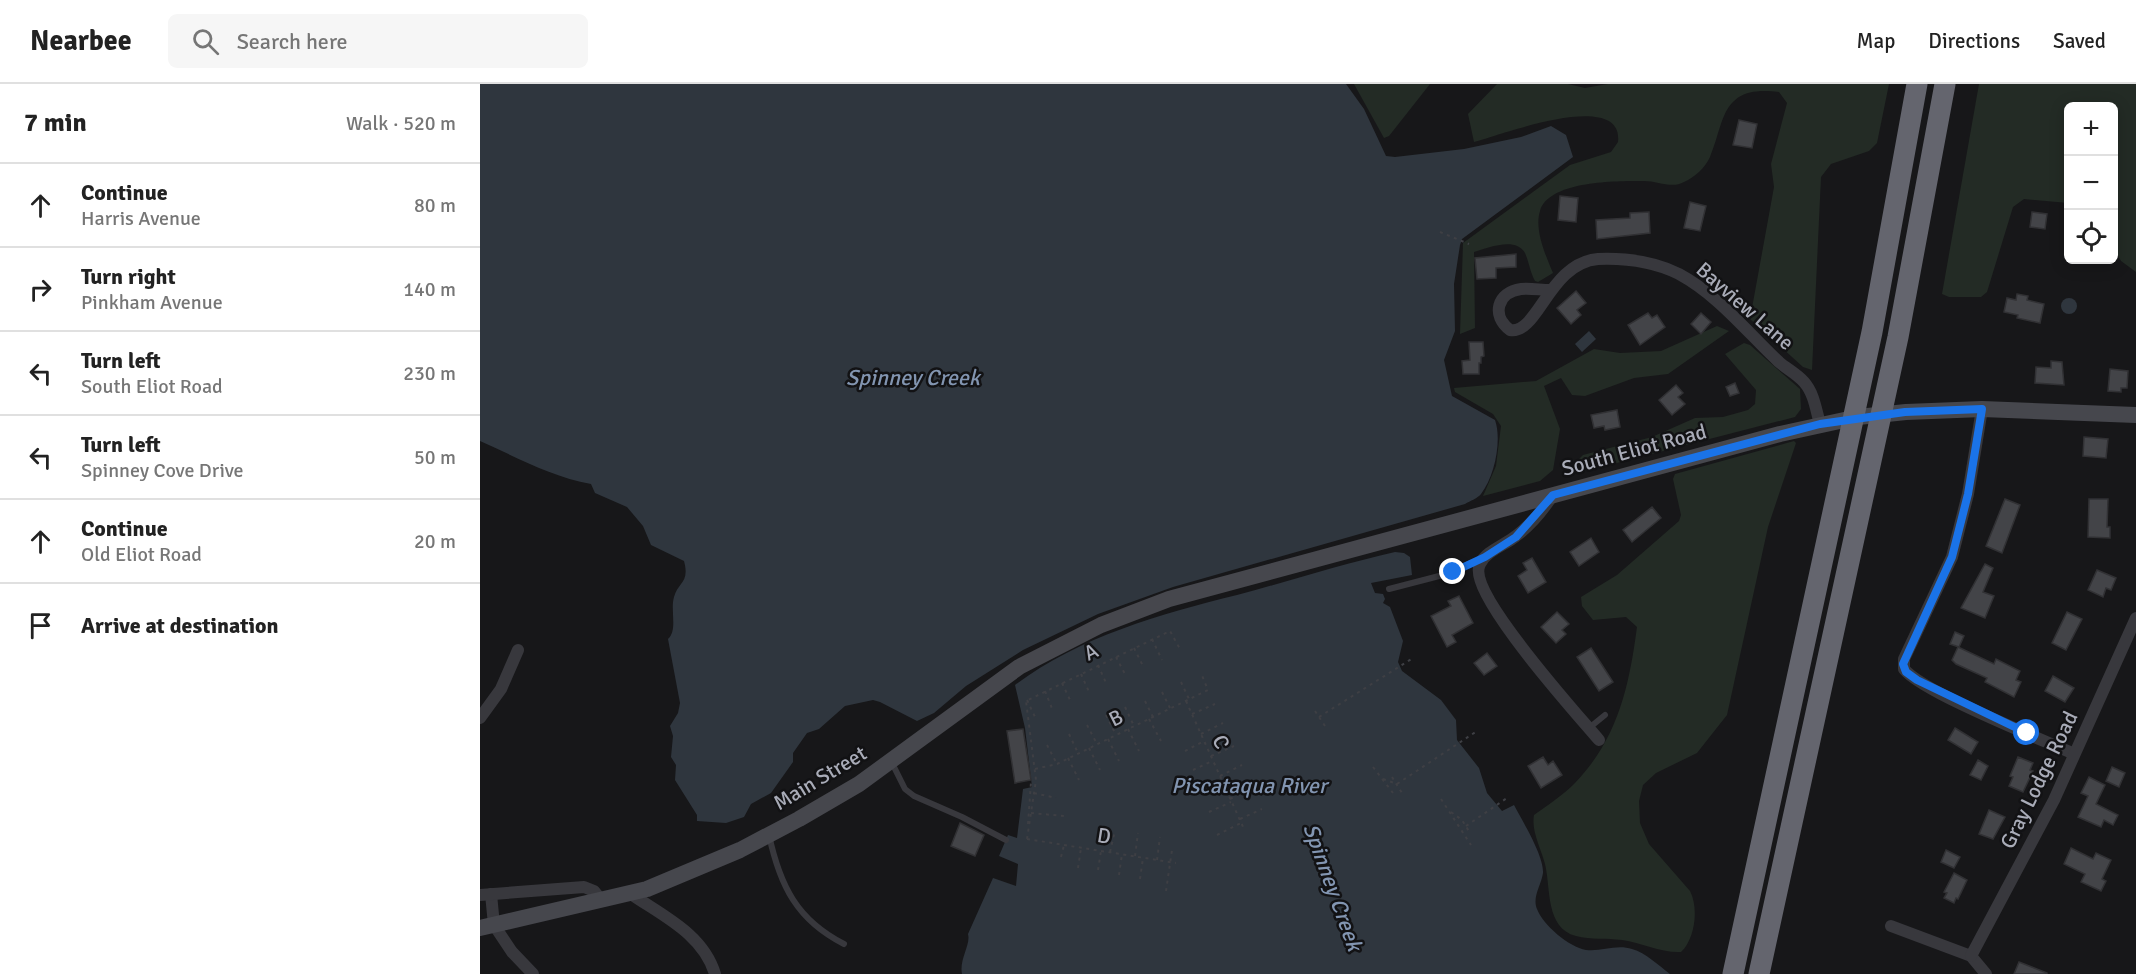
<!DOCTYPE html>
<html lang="en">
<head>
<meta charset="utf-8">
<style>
  body { margin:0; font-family:Signika,sans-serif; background:#f6f6f6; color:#222 }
  .controls { position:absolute; right:18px; top:18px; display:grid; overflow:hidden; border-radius:9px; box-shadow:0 3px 15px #0003 }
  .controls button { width:54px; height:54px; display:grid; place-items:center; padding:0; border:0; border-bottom:2px solid #e0e0e0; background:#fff; color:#222; font:30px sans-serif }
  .stop { position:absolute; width:18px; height:18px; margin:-14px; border:4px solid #1a73e8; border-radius:50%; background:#fff }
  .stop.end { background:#1a73e8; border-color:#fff; box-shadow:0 2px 6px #0008 }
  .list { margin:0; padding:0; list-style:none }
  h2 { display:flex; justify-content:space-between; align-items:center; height:78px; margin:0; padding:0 24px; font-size:26px }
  h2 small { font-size:20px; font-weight:400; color:#767676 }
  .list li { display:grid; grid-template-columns:39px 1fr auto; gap:18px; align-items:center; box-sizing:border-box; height:84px; padding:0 24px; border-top:2px solid #e0e0e0 }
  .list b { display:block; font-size:22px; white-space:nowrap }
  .list p { margin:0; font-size:20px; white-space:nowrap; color:#767676 }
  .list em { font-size:20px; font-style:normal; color:#767676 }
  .icon { flex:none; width:33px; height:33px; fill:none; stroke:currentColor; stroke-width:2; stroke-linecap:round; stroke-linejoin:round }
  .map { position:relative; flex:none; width:1656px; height:890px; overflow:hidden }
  header { display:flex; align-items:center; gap:36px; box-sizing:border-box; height:84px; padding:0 30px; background:#fff; border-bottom:2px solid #e0e0e0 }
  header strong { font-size:28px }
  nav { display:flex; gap:33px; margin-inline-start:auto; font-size:21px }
  .search { width:420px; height:54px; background:#f6f6f6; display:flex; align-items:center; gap:15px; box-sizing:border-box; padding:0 21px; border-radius:9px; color:#767676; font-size:22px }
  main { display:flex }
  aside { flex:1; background:#fff }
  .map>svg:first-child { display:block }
  .green { fill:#232b25 }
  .water { fill:#2f363e }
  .building { fill:#434448; stroke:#313134; stroke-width:1.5 }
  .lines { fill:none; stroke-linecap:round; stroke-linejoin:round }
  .path { stroke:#3e3f44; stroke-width:2; stroke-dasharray:3 4.5; stroke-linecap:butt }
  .lane { stroke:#38383d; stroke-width:6 }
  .street { stroke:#38383d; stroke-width:12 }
  .secondary { stroke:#46474d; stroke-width:16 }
  .highway { stroke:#64656e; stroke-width:21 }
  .route { stroke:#1a73e8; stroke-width:8 }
  .labels { text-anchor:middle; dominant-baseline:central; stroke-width:5; stroke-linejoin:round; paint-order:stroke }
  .street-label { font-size:21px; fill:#a9acb8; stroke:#121214 }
  .water-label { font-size:22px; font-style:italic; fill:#8295b1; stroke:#121214 }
</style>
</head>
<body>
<header>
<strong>Nearbee</strong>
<div class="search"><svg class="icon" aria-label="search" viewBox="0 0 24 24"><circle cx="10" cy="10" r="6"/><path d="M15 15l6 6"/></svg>Search here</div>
<nav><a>Map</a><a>Directions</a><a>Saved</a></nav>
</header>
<main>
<aside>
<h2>7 min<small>Walk · 520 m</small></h2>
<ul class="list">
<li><svg class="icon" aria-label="ahead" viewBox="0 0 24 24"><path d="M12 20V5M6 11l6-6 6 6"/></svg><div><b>Continue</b><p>Harris Avenue</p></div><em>80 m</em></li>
<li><svg class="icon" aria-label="right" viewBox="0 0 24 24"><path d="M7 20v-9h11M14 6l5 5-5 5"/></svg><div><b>Turn right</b><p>Pinkham Avenue</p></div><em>140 m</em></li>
<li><svg class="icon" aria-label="left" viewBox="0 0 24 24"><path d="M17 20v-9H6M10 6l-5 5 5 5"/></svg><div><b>Turn left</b><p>South Eliot Road</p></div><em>230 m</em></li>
<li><svg class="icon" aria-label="left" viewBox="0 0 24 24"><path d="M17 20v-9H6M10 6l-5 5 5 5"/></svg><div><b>Turn left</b><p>Spinney Cove Drive</p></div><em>50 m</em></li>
<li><svg class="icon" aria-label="ahead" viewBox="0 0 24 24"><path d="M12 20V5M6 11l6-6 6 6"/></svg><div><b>Continue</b><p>Old Eliot Road</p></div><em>20 m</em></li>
<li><svg class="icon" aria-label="arrive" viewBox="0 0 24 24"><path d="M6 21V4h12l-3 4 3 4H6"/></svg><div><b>Arrive at destination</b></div></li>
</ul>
</aside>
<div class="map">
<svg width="1656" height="890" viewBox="0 0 1656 890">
  <rect width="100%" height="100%" fill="#171719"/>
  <g class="green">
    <polygon points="874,0 950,0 909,52 904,54"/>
    <path d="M1017 0H1088L1105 4 1128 0H1409L1397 59 1389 67 1351 80 1341 93 1332 286 1323 283 1270 235 1294 103 1291 80 1307 19 1299 8C1240 0 1245 38 1230 73 1225 84 1215 93 1204 98 1192 105 1178 97 1164 97 1139 97 1069 96 1060 127 1054 146 1066 172 1073 189L1058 198 1055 197C1050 188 1049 178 1045 169 1036 152 1007 164 994 168L995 244 980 250 983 159 1090 81 1131 68 1138 58C1144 4 1020 51 994 58L988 30Z"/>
    <polygon points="1499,0 1656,0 1656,188 1641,177 1634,164 1634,22 1588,22 1588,119 1544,115 1533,123 1507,208 1501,213 1469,213 1462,210"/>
    <polygon points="1237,242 1249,247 1188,290 1154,294 1105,312 1092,311 1081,294 1064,302 1080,345 1073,386 1060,397 1003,412 1016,382 1021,342 1013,330 975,308 974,304 1056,297 1114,265 1140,269 1181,267"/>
    <polygon points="1264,259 1270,261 1320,305 1321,325 1315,333 1102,388 1098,386 1099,375 1103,371 1172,353 1215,334 1243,333 1268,326 1275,320 1276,306 1245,270"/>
    <path d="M1314 357 1316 359 1288 443 1247 631 1217 669 1176 689 1163 701 1159 717 1160 739 1169 760 1210 807C1219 824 1215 855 1201 868 1181 869 1162 859 1142 856 1127 854 1111 856 1096 852 1065 844 1071 804 1065 780 1061 764 1051 747 1054 731 1068 721 1083 711 1095 699 1138 654 1149 603 1157 543L1146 533 1113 536 1102 522 1101 513 1137 491 1199 437 1201 431 1193 395 1195 390Z"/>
  </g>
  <g class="water">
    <path d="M0 0H866L884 25 906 72 915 73 984 65 1041 53 1071 42 1086 51 1093 73 982 155 980 161 974 200 975 247 964 276 972 312 1015 336C1022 356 1015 392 1001 410 998 414 990 417 985 420L693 503 618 530 543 566 486 602 454 629 437 637 400 618 393 616 365 622 339 645 327 649 313 669V678L291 709 271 720 264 733 246 739 217 737V731L195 696 196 681 191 673 193 652 190 642 198 629 200 619 188 555C198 546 190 526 194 513 198 498 210 499 204 477L171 461 163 442 147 423 115 409 111 400C72 393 36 373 0 357Z"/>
    <circle cx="1589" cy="222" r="8"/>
    <polygon points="1109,247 1116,255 1102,268 1095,260"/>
    <path d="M915 468 924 469 930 473 932 491 891 499 895 509 903 510 905 515 903 519 910 523 923 557 918 578 922 587 961 616 976 636 977 656 999 684 1007 709 1022 727 1034 721C1043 738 1064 772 1063 789 1061 802 1052 813 1057 825 1063 841 1089 863 1106 866 1121 868 1136 860 1152 865 1166 869 1178 881 1190 890H482C479 875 491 861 488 850L513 794 536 802 538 780 519 772 528 751 537 754 543 705 552 703 545 644 535 601C599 553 680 530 757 511 810 497 862 480 915 468Z"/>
  </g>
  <g class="building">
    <polygon points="1259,36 1277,40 1272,64 1253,61"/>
    <polygon points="1080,112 1098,114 1096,138 1078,136"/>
    <polygon points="1210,118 1226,122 1220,147 1204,144"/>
    <polygon points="1169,128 1170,149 1117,155 1116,136 1150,134 1150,129"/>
    <polygon points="1552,128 1567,130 1565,145 1550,143"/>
    <polygon points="1036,170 1036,183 1016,184 1016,194 997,195 995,174"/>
    <polygon points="1096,207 1106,219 1097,226 1101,231 1091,240 1077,224"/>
    <polygon points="1537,210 1548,212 1547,216 1564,220 1560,239 1537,234 1538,231 1524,228 1527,214 1536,216"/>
    <polygon points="1168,229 1172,234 1177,231 1185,243 1160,261 1148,241"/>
    <polygon points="1221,229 1231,238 1221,250 1211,240"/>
    <polygon points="989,258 1003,258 1004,272 1001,273 1001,279 999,279 999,290 983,290 982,277 990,276"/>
    <polygon points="1571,277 1582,278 1584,301 1555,299 1556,283 1571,284"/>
    <polygon points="1630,285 1648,287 1647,304 1641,304 1641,308 1628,307"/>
    <polygon points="1255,299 1259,309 1250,312 1246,303"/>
    <polygon points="1196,301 1203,309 1198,313 1205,320 1192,331 1179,316"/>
    <polygon points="1137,326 1140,343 1125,346 1124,342 1114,344 1111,331"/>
    <polygon points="1604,353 1628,355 1626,374 1603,372"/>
    <polygon points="1525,415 1540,421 1522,469 1506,462"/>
    <polygon points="1609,415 1628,415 1627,443 1630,443 1630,454 1608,453"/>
    <polygon points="1172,423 1181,434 1152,458 1143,446"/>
    <polygon points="1111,454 1119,468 1099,482 1090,468"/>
    <polygon points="1052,474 1066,498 1048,509 1038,492 1047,486 1043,479"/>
    <polygon points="1505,480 1513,484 1503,508 1514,512 1505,534 1481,524"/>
    <polygon points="1617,486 1636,494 1631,506 1626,504 1623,513 1608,506"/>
    <polygon points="979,512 993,539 972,551 976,558 967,563 951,532 971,522 968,517"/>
    <polygon points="1077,528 1089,540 1082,546 1086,550 1076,559 1061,543"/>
    <polygon points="1587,528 1602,535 1586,566 1572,559"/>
    <polygon points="1475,548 1484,552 1479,563 1470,560"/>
    <polygon points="1478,563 1514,580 1516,575 1540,587 1536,596 1541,598 1534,613 1505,598 1507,594 1476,580 1472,576"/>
    <polygon points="1111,564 1133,598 1119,607 1097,573"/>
    <polygon points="1007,569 1017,582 1004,591 994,579"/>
    <polygon points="1573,592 1594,604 1585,618 1565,607"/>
    <polygon points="1475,644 1498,658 1491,670 1468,656"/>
    <polygon points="543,645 551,696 535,699 527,647"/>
    <polygon points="1063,673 1068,681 1073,677 1082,691 1061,704 1048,682"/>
    <polygon points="1538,673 1553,679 1550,686 1553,687 1543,708 1529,702 1533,693 1530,692"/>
    <polygon points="1498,676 1508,682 1501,696 1490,691"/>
    <polygon points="1632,683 1645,689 1639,703 1626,697"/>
    <polygon points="1609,693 1625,701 1616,720 1638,731 1633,741 1624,736 1621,743 1598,733 1608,712 1601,709"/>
    <polygon points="1509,726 1525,733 1513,755 1499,750"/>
    <polygon points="480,739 504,751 495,772 471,762"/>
    <polygon points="1591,764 1613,775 1616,769 1631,776 1622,795 1626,797 1621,807 1601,798 1605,790 1584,780"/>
    <polygon points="1466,766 1480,773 1474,784 1461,778"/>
    <polygon points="1474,789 1487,796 1478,815 1476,814 1474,819 1464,814 1467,809 1464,808"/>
    <polygon points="1539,878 1567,889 1567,890 1534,890"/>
  </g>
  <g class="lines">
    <g class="path">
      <polyline points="960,148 989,160"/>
      <polyline points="672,555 682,576"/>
      <polyline points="654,564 664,584"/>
      <polyline points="636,573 646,592"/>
      <polyline points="618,581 627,601"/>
      <polyline points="601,590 610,610"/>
      <polyline points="701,598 709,615"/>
      <polyline points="582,599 591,618"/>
      <polyline points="565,607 573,627"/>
      <polyline points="682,608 690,624"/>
      <polyline points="547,616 556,635"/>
      <polyline points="665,617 673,633"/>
      <polyline points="706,617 764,745"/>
      <polyline points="645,623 654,642"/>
      <polyline points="835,627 847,645"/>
      <polyline points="712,630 735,620"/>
      <polyline points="626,631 636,651"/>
      <polyline points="839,633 933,574"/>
      <polyline points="669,635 681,657"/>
      <polyline points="607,641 617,660"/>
      <polyline points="648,645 659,667"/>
      <polyline points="589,650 598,669"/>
      <polyline points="721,650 743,639"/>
      <polyline points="628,655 639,677"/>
      <polyline points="567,661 577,680"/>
      <polyline points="609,664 620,686"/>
      <polyline points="705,667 724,657"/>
      <polyline points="731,672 754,662"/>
      <polyline points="588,674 599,696"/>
      <polyline points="893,683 913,709"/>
      <polyline points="555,685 577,680 728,606 721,589"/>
      <polyline points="713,686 732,677"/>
      <polyline points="740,692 762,681"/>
      <polyline points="912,693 922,709"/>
      <polyline points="903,695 917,700 997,647"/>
      <polyline points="723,707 743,699"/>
      <polyline points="554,709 576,714"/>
      <polyline points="750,715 772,704"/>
      <polyline points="961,715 991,761"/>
      <polyline points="729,728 751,718"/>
      <polyline points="971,728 982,736 990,749"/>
      <polyline points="551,729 584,732"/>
      <polyline points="760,735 782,725"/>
      <polyline points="548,740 551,698"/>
      <polyline points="986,742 1027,714"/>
      <polyline points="737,751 761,739"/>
      <polyline points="547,755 556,696 546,617 690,547 700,565"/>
      <polyline points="547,755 696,779"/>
      <polyline points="630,768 635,746"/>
      <polyline points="655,772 658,749"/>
      <polyline points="581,773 584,761"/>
      <polyline points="677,776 680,753"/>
      <polyline points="598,784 601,764"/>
      <polyline points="618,786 621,767"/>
      <polyline points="639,791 642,770"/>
      <polyline points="660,795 663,774"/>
      <polyline points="686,807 692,766"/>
    </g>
    <g class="lane">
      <polyline points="909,505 963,491 1002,474"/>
      <polyline points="1109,644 1125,631"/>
      <polyline points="411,677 425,705 434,712 482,733 526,756"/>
      <path d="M289 751C300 802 317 836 364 860"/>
    </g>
    <g class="street">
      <path d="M1070 206C1061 206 1050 204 1041 205 1017 208 1011 232 1030 246 1058 251 1069 179 1118 175 1145 174 1175 178 1199 190 1238 211 1267 248 1299 278 1307 285 1317 290 1324 298 1334 309 1336 326 1340 340"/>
      <path d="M1502 325 1488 410 1472 473 1424 575V585C1442 608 1561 655 1594 670"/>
      <path d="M1073 411C1063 426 1051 441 1036 452 1025 461 1006 467 1000 480 985 507 1098 631 1119 656"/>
      <polyline points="0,634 21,605 38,566"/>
      <polyline points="11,810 14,841 32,868 53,890"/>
      <path d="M151 810C183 832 223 850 235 890"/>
      <polyline points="0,811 104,803 114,807 122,817"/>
      <polyline points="1411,842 1491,872 1506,890"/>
      <polyline points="1491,872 1574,716 1656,534"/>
    </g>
    <polyline class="secondary" points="0,844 167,805 260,766 319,735 379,700 539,583 621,541 689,515 1300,350 1378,333 1426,328 1502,325 1656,331"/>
    <g class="highway">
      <polyline points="1253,890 1392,248 1437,0"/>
      <polyline points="1279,890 1418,253 1465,0"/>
    </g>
  </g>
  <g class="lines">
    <polyline class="route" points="973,488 1005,473 1036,453 1073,411 1340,340 1425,328 1502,325 1488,410 1472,473 1423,580 1426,588 1437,596 1547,649"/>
  </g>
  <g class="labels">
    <g class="street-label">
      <text transform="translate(1265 222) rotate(41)">Bayview Lane</text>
      <text transform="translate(1154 366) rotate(-15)">South Eliot Road</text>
      <text transform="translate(611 568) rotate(-26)">A</text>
      <text transform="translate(636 634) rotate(-26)">B</text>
      <text transform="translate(741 658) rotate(66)">C</text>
      <text transform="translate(340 694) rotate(-31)">Main Street</text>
      <text transform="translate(1559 696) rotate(-64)">Gray Lodge Road</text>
      <text transform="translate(624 752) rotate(9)">D</text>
    </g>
    <g class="water-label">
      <text x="433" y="293">Spinney Creek</text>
      <text x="769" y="701">Piscataqua River</text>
      <text transform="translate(853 803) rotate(70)">Spinney Creek</text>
    </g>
  </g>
</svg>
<div class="controls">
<button>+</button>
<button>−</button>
<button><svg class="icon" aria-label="locate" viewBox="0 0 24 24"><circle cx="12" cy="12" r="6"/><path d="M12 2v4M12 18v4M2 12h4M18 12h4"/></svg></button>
</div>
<div class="stop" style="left:1547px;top:649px"></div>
<div class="stop end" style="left:973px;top:488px"></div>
</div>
</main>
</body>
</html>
